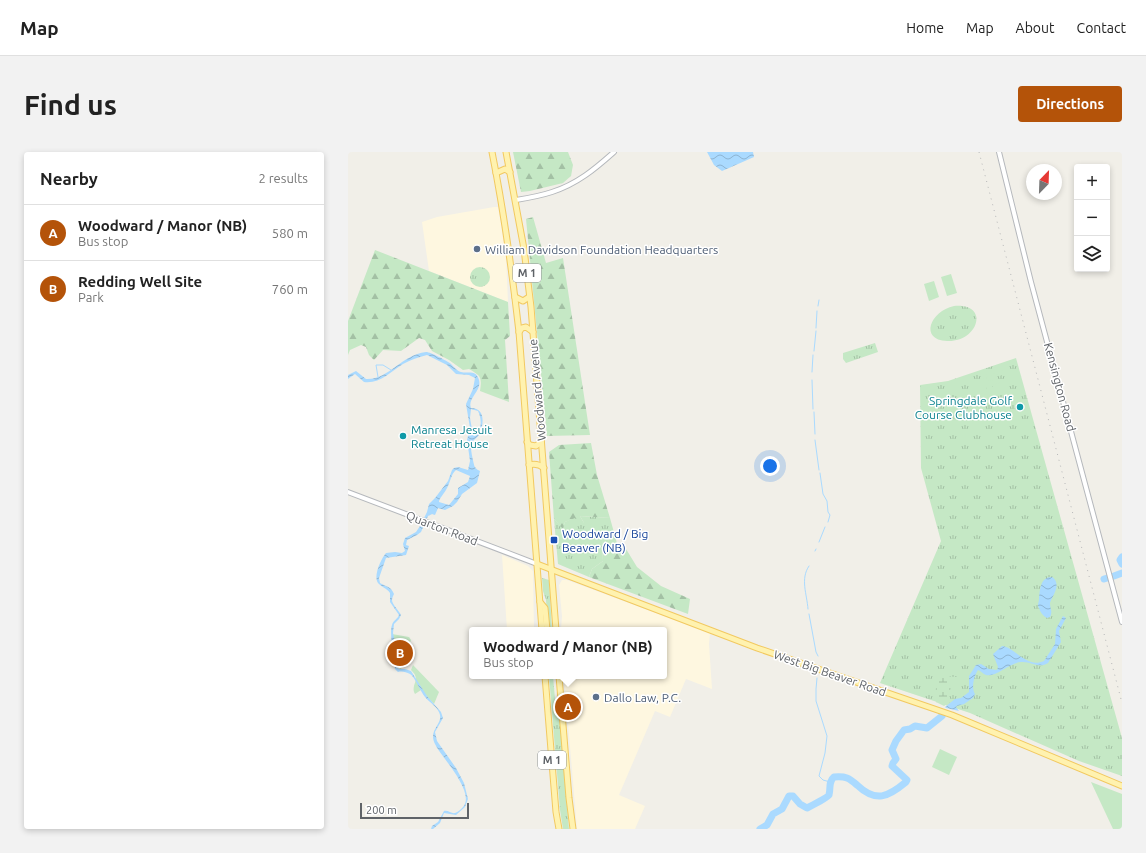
<!DOCTYPE html>
<html lang="en">
<head>
<meta charset="utf-8">
<style>
  body { margin:0; font-family:Ubuntu,sans-serif; background:#f2f2f2; color:#222 }
  .controls { position:absolute; right:12px; top:12px; display:grid; overflow:hidden; border-radius:4px; box-shadow:0 2px 6px #0003 }
  .controls button { width:36px; height:36px; display:grid; place-items:center; padding:0; border:0; border-bottom:1px solid #e0e0e0; background:#fff; color:#222; font:20px sans-serif }
  .compass { position:absolute; left:678px; top:12px; width:36px; height:36px; border-radius:50%; background:#fff; box-shadow:0 2px 6px #0003; rotate:23deg }
  .scale { position:absolute; left:12px; bottom:10px; width:109px; box-sizing:border-box; padding-left:4px; border:2px solid #5f6368; border-top:0; font-size:11px; line-height:14px; white-space:nowrap; color:#5f6368; -webkit-text-stroke:3px #fff; paint-order:stroke }
  .you { position:absolute; left:422px; top:314px; width:14px; height:14px; margin:-10px; border:3px solid #fff; border-radius:50%; background:#1a73e8; box-shadow:0 0 0 6px #1a73e833 }
  .badge { display:grid; place-items:center; width:26px; height:26px; border-radius:50%; background:#b45309; color:#fff; font-size:13px; font-weight:700 }
  .pin { position:absolute; translate:-50% -50%; border:2px solid #fff; box-shadow:0 1px 4px #0006 }
  .popup { position:absolute; left:121px; top:475px; width:198px; height:52px; box-sizing:border-box; display:grid; place-content:center; border-radius:4px; background:#fff; filter:drop-shadow(0 1px 3px #0005); font-size:13px; white-space:nowrap; color:#767676 }
  .popup b { font-size:15px; color:#222 }
  .popup::after { content:''; position:absolute; left:50%; top:100%; margin-left:-8px; border:8px solid transparent; border-top-color:#fff }
  .list { margin:0; padding:0; list-style:none }
  h2 { display:flex; justify-content:space-between; align-items:center; height:52px; margin:0; padding:0 16px; font-size:17px }
  h2 small { font-size:13px; font-weight:400; color:#767676 }
  .list li { display:grid; grid-template-columns:26px 1fr auto; gap:12px; align-items:center; box-sizing:border-box; height:56px; padding:0 16px; border-top:1px solid #e0e0e0 }
  .list b { display:block; font-size:15px; white-space:nowrap }
  .list p { margin:0; font-size:13px; white-space:nowrap; color:#767676 }
  .list em { font-size:13px; font-style:normal; color:#767676 }
  .icon { flex:none; width:22px; height:22px; fill:none; stroke:currentColor; stroke-width:2; stroke-linecap:round; stroke-linejoin:round }
  .map { position:relative; flex:none; width:774px; height:677px; overflow:hidden; border-radius:4px }
  header { display:flex; align-items:center; gap:24px; box-sizing:border-box; height:56px; padding:0 20px; background:#fff; border-bottom:1px solid #e0e0e0 }
  header strong { font-size:19px }
  nav { display:flex; gap:22px; margin-inline-start:auto; font-size:14px }
  .intro { display:flex; align-items:center; justify-content:space-between; box-sizing:border-box; height:96px; padding:0 24px }
  h1 { margin:0; font-size:28px }
  .button { padding:10px 18px; border-radius:4px; background:#b45309; color:#fff; font-size:14px; font-weight:700 }
  main { display:flex; gap:24px; padding:0 24px }
  aside { flex:1; background:#fff; border-radius:4px; box-shadow:0 2px 6px #0003 }
  .map>svg:first-child { display:block }
  .commercial { fill:#fef7e0 }
  .grass { fill:url(#grass-tufts) }
  .forest { fill:url(#forest-firs) }
  .wetland { fill:url(#wetland-marsh) }
  .park { fill:#c5e8c5 }
  .water { fill:url(#water-waves); fill-rule:evenodd }
  .lines { fill:none; stroke-linecap:round; stroke-linejoin:round }
  .stream { stroke:#aadaff; stroke-width:1 }
  .river { stroke:#aadaff; stroke-width:7 }
  .tertiary-casing { stroke:#b5b8bc; stroke-width:6 }
  .primary-casing { stroke:#f2c960; stroke-width:7 }
  .tertiary { stroke:#fff; stroke-width:4 }
  .primary { stroke:#fff2af; stroke-width:5 }
  .rail { stroke:#b6b7b8; stroke-width:1; stroke-dasharray:1 5; stroke-linecap:butt }
  .service-dot { fill:#5c6f8a; stroke:#fff; stroke-width:1.5 }
  .culture-dot { fill:#0f9aa8; stroke:#fff; stroke-width:1.5 }
  .transit-dot { fill:#1a4fb4; stroke:#fff; stroke-width:1.5 }
  .labels { text-anchor:middle; dominant-baseline:central; stroke-width:3; stroke-linejoin:round; paint-order:stroke }
  .shield { fill:#fff; stroke:#8f9295; stroke-width:1 }
  .shield-label { font-size:11px; font-weight:bold; fill:#5f6368 }
  .service-label { font-size:12px; fill:#4e5e75; stroke:#fff; text-anchor:start }
  .street-label { font-size:12px; fill:#5f6368; stroke:#fff }
  .culture-label { font-size:12px; fill:#0d838f; stroke:#fff; text-anchor:end }
  .transit-label { font-size:12px; fill:#164399; stroke:#fff; text-anchor:start }
</style>
</head>
<body>
<header>
<strong>Map</strong>
<nav><a>Home</a><a>Map</a><a>About</a><a>Contact</a></nav>
</header>
<div class="intro"><h1>Find us</h1><a class="button">Directions</a></div>
<main>
<aside>
<h2>Nearby<small>2 results</small></h2>
<ul class="list">
<li><span class="badge">A</span><div><b>Woodward / Manor (NB)</b><p>Bus stop</p></div><em>580 m</em></li>
<li><span class="badge">B</span><div><b>Redding Well Site</b><p>Park</p></div><em>760 m</em></li>
</ul>
</aside>
<div class="map">
<svg width="774" height="677" viewBox="0 0 774 677">
  <defs>
    <pattern id="grass-tufts" width="24" height="20" patternUnits="userSpaceOnUse"><rect width="24" height="20" fill="#c5e8c5"/><path d="M3 7l-1-3M5 7V3M7 7l1-3M15 17l-1-3M17 17v-4M19 17l1-3" fill="none" stroke="#a3c0a4"/></pattern>
    <pattern id="forest-firs" width="22" height="20" patternUnits="userSpaceOnUse"><rect width="22" height="20" fill="#c5e8c5"/><path d="M5 1l3.5 6h-7zM16 11l3.5 6h-7z" fill="#a3c0a4"/></pattern>
    <pattern id="wetland-marsh" width="20" height="14" patternUnits="userSpaceOnUse"><rect width="20" height="14" fill="#c5e8c5"/><path d="M1 5h8M5 5V1M11 12h8M15 12V8" fill="none" stroke="#a3c0a4"/></pattern>
    <pattern id="water-waves" width="16" height="10" patternUnits="userSpaceOnUse"><rect width="16" height="10" fill="#aadaff"/><path d="M0 5q4-4 8 0t8 0" fill="none" stroke="#8eb4d2"/></pattern>
  </defs>
  <rect width="100%" height="100%" fill="#f1efe8"/>
  <g class="commercial">
    <polygon points="146,55 150,55 158,104 160,150 81,119 74,70 89,65"/>
    <polygon points="154,403 180,414 185,419 186,478 159,478"/>
    <polygon points="214,428 219,428 362,481 361,492 364,537 338,527 322,565 307,559 271,643 297,654 287,677 229,677 216,524 316,524 316,478 213,478 214,464 211,433"/>
  </g>
  <g class="grass">
    <circle cx="132" cy="125" r="10"/>
    <path d="M606 154C643 151 630 191 599 189 571 188 582 159 606 154Z"/>
    <polygon points="527,191 530,200 498,211 495,207 495,201"/>
    <polygon points="668,206 774,586 774,624 731,609 622,561 532,531 593,389 573,316 572,233 600,229"/>
    <polygon points="232,364 262,366 270,395 263,400 259,380 254,388 255,409 244,417 241,425 210,412 206,367 215,376 217,370 227,365 236,371"/>
    <polygon points="194,426 201,428 204,478 200,478 198,448 195,439"/>
    <polygon points="201,524 205,524 208,558 212,570 221,677 215,677 212,658"/>
  </g>
  <g class="forest">
    <polygon points="165,0 220,0 225,13 223,24 215,31 182,39 173,40"/>
    <polygon points="185,65 198,111 215,106 242,283 199,284 178,67"/>
    <path d="M27 98 160 150 162 184 157 188 161 250 132 239C134 225 133 224 121 217L115 218 101 208 84 199 77 188 71 186 53 199 35 198 26 208 21 203 18 195 13 193 2 198 0 203V169Z"/>
    <polygon points="243,291 249,323 262,366 232,364 236,371 230,371 227,366 217,370 215,377 206,367 201,300 211,293"/>
    <polygon points="259,379 263,400 275,392 289,415 313,434 342,447 340,462 241,425 244,417 255,409 254,388"/>
  </g>
  <path class="wetland" d="M593 524 608 525 609 528 604 532 600 545 602 550 596 554 588 550C586 543 589 536 588 528Z"/>
  <g class="park">
    <polygon points="603,122 609,141 599,144 593,125"/>
    <polygon points="586,129 591,145 581,149 576,132"/>
    <polygon points="646,215 655,219 655,222 652,224 645,221 640,229 654,227 654,230 645,233 644,235 645,240 642,243 639,242 638,235 633,235 630,229 633,226 637,227 640,225 638,222 643,220 643,218"/>
    <path d="M44 482 61 485 63 488 53 517 46 514C46 509 45 505 44 500 43 494 47 488 44 482Z"/>
    <path d="M65 513 91 540 86 552 73 538 67 542 66 540C64 531 73 527 63 518Z"/>
    <polygon points="592,597 609,605 601,623 584,615"/>
    <polygon points="743,630 774,642 774,677 765,677"/>
  </g>
  <g class="water">
    <polygon points="359,0 405,0 406,5 374,19 366,13"/>
    <path d="M78 200C83 200 99 209 103 212 106 215 109 219 113 220 120 222 128 217 131 228 134 239 119 246 123 256 137 256 136 271 132 281 130 286 124 288 123 293 122 295 126 314 127 315 128 317 130 318 132 319L129 331 114 342 109 350 105 354 97 358 90 356 87 363 84 362 80 364 73 380 69 383 59 388 58 393 61 394 58 403 38 406 31 426 32 431C38 435 43 434 46 442 45 444 44 446 44 448 44 452 51 459 53 463L51 467 46 472 45 481 47 490V503L50 516 51 517H57L63 519 79 544 93 560 95 566 87 580 89 589 108 616 116 631 120 647 117 655 108 663 96 661 92 671 85 677H83L84 674 90 670 96 659C100 658 104 662 107 661 110 660 113 657 115 655 128 640 93 605 87 592 80 578 94 573 92 563 91 556 81 550 77 545 72 539 67 525 62 522 58 520 54 519 50 520L47 517C46 508 41 480 44 473 45 468 50 467 51 463L42 450V441C39 436 33 435 30 431 25 424 33 407 38 401L47 400 54 401 57 399 55 392 57 386 68 380 72 374 79 360 81 352 87 346 100 329 104 318 106 316 110 315 120 318 122 309 119 288 122 276 118 252 125 237 127 226 121 223 108 222 99 213 79 203C71 205 62 208 55 212 42 220 32 232 16 230L7 222 0 227V223L8 219 18 227C41 228 53 203 78 200ZM123 257 130 259C134 267 134 278 127 284L125 283 122 266ZM108 318 122 324 120 330 110 336V342L101 353 91 350C91 346 97 341 99 336 102 331 103 322 108 318Z"/>
    <path d="M704 425C714 432 705 443 702 451 702 457 705 459 702 465L699 466C695 464 692 460 691 456 689 453 691 450 691 447 692 438 692 425 704 425Z"/>
    <path d="M715 464 718 466 711 479 713 490 700 511C691 517 683 509 673 510 663 510 647 526 638 523 635 522 633 519 630 518 626 524 623 536 627 542L625 546 616 552 609 554 608 555 611 559 598 556 597 555 607 547 613 546 621 540V524L628 513 633 512 641 517 649 518 650 515 645 502 654 494C667 495 678 517 696 509L707 492 708 477Z"/>
  </g>
  <g class="lines">
    <g class="stream">
      <polyline points="470,154 471,148"/>
      <polyline points="468,176 469,159"/>
      <polyline points="466,199 468,179"/>
      <polyline points="464,220 465,203"/>
      <polyline points="30,225 28,213 35,213 43,218"/>
      <polyline points="464,228 465,257"/>
      <polyline points="466,260 467,282"/>
      <polyline points="467,288 471,318"/>
      <polyline points="472,321 475,342 479,349 480,360 482,363 480,370"/>
      <polyline points="471,390 477,375"/>
      <polyline points="467,399 468,397"/>
      <path d="M460 457C459 442 452 427 461 414"/>
      <polyline points="461,462 468,500 470,504"/>
      <polyline points="469,526 468,537 468,549 479,584 477,601 471,624 475,628 482,630"/>
    </g>
    <g class="river">
      <polyline points="774,405 772,408 774,412"/>
      <polyline points="756,427 766,424 774,421"/>
      <path d="M412 677 419 673 425 662 434 657 441 644H445L452 652 459 656C463 654 480 645 481 643 483 636 480 630 486 625 498 624 501 626 509 633 528 651 540 645 558 630L559 628 544 614 545 611 548 607 544 598 548 589 556 578 562 577 567 574 579 576 594 564"/>
    </g>
    <g class="tertiary-casing">
      <g id="tertiary">
        <polyline points="651,0 683,130 774,470"/>
        <path d="M168 48C180 46 192 44 204 40 229 32 247 17 266 0"/>
        <polyline points="0,340 189,412"/>
      </g>
    </g>
    <g class="primary-casing">
      <g id="primary">
        <path d="M144 0C156 60 164 119 171 180L194 478"/>
        <polyline points="158,0 176,97 183,155 208,478"/>
        <polyline points="148,21 157,17 162,20"/>
        <polyline points="167,145 175,149 181,145"/>
        <polyline points="171,180 174,176 178,175 185,180"/>
        <polyline points="179,290 182,293 188,294 193,290"/>
        <path d="M181 313C187 311 191 312 196 316"/>
        <polyline points="189,412 409,496 604,563 774,634"/>
        <polyline points="192,450 197,456 199,478"/>
        <polyline points="197,524 208,660 211,677"/>
        <polyline points="211,524 221,646 225,677"/>
      </g>
    </g>
    <use href="#tertiary" class="tertiary"/>
    <use href="#primary" class="primary"/>
    <polyline class="rail" points="631,0 774,551"/>
  </g>
  <g class="service-dot">
    <circle cx="129" cy="97" r="4"/>
    <circle cx="248" cy="545" r="4"/>
  </g>
  <g class="culture-dot">
    <circle cx="672" cy="255" r="4"/>
    <circle cx="55" cy="284" r="4"/>
  </g>
  <rect class="transit-dot" x="202" y="384" width="8" height="8" rx="2"/>
  <g class="labels">
    <g class="shield">
      <rect x="165" y="112" width="28" height="18" rx="3"/>
      <rect x="190" y="599" width="28" height="18" rx="3"/>
    </g>
    <g class="shield-label">
      <text x="179" y="121">M 1</text>
      <text x="204" y="608">M 1</text>
    </g>
    <g class="service-label">
      <text x="137" y="97">William Davidson Foundation Headquarters</text>
      <text x="256" y="545">Dallo Law, P.C.</text>
    </g>
    <g class="street-label">
      <text transform="translate(712 235) rotate(75)">Kensington Road</text>
      <text transform="translate(189 238) rotate(-95)">Woodward Avenue</text>
      <text transform="translate(94 376) rotate(21)">Quarton Road</text>
      <text transform="translate(482 521) rotate(19)">West Big Beaver Road</text>
    </g>
    <g class="culture-label">
      <text x="664" y="248">Springdale Golf<tspan x="664" dy="14">Course Clubhouse</tspan></text>
      <text x="63" y="277" text-anchor="start">Manresa Jesuit<tspan x="63" dy="14">Retreat House</tspan></text>
    </g>
    <g class="transit-label">
      <text x="214" y="381">Woodward / Big<tspan x="214" dy="14">Beaver (NB)</tspan></text>
    </g>
  </g>
</svg>
<div class="controls">
<button>+</button>
<button>−</button>
<button><svg class="icon" aria-label="layers" viewBox="0 0 24 24"><path d="M12 4l9 5-9 5-9-5zM3 14l9 5 9-5"/></svg></button>
</div>
<svg class="compass" viewBox="-18 -18 36 36"><path d="M0-13l5 13h-10z" fill="#e53935"/><path d="M0 13l5-13h-10z" fill="#767676"/></svg>
<div class="scale">200 m</div>
<div class="you"></div>
<div class="pin badge" style="left:220px;top:555px">A</div>
<div class="popup"><b>Woodward / Manor (NB)</b>Bus stop</div>
<div class="pin badge" style="left:52px;top:501px">B</div>
</div>
</main>
</body>
</html>
